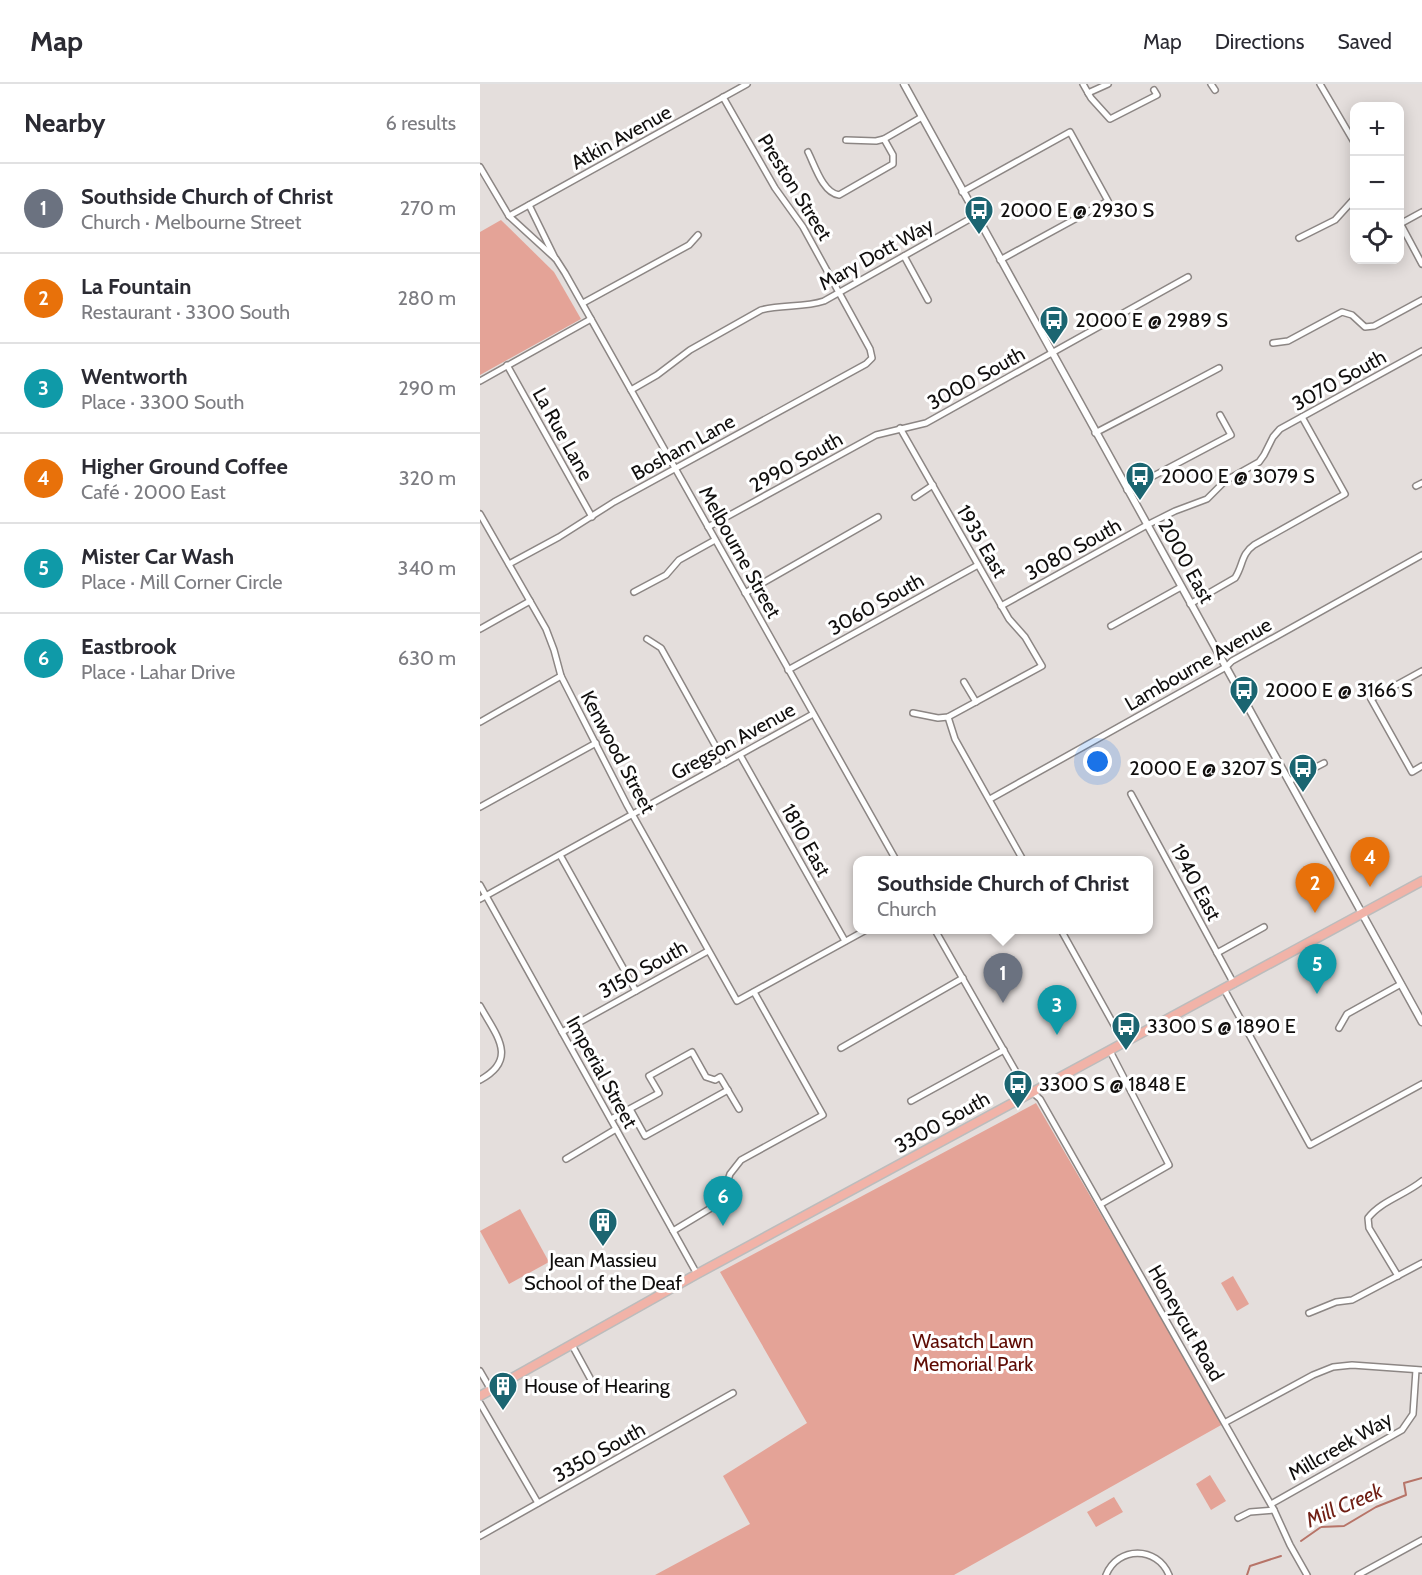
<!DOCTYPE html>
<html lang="en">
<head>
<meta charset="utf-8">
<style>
  body { margin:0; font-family:Cabin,sans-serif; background:#f7f7f7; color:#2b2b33 }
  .controls { position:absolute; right:18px; top:18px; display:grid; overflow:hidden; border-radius:12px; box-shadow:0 3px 15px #0003 }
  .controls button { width:54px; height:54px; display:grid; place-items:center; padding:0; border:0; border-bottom:2px solid #e1e1e2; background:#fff; color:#2b2b33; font:30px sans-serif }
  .you { position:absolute; left:618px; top:678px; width:21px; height:21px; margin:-15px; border:4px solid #fff; border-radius:50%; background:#1a73e8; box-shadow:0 0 0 9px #1a73e833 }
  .badge { display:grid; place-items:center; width:39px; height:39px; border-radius:50%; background:#1b6571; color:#fff; font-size:20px; font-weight:700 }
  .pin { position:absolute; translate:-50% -50px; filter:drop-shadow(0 2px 3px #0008) }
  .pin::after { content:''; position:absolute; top:32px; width:21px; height:18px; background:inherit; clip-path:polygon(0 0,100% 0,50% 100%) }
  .popup { position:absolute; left:373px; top:772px; width:300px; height:78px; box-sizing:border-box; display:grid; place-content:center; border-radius:12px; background:#fff; filter:drop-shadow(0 2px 4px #0005); font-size:20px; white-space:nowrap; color:#7c7c81 }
  .popup b { font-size:22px; color:#2b2b33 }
  .popup::after { content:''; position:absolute; left:50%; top:100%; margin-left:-12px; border:12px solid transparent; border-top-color:#fff }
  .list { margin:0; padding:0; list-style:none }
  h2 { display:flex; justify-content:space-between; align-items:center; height:78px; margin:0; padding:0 24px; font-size:26px }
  h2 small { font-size:20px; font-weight:400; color:#7c7c81 }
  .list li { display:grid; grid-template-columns:39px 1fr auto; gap:18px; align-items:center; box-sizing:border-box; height:90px; padding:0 24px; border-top:2px solid #e1e1e2 }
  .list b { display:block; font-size:22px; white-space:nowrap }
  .list p { margin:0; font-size:20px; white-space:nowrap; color:#7c7c81 }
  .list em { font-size:20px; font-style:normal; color:#7c7c81 }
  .icon { flex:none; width:33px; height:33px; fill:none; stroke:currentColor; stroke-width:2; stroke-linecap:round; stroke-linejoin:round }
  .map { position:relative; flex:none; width:942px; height:1491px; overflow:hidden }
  header { display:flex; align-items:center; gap:36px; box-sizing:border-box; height:84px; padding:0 30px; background:#fff; border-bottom:2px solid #e1e1e2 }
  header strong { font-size:28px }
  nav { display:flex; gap:33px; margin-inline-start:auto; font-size:21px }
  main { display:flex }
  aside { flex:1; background:#fff }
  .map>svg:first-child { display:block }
  .green { fill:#e4a397 }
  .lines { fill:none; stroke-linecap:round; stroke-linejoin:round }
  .stream { stroke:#b77468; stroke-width:2 }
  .minor-casing { stroke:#8c8684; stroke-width:8 }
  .tertiary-casing { stroke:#8c8684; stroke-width:9 }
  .primary-casing { stroke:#bcbcbc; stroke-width:11 }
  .minor { stroke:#fff; stroke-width:5 }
  .tertiary { stroke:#fff; stroke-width:6 }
  .primary { stroke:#f1b3a8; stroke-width:8 }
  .labels { text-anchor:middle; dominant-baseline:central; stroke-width:6; stroke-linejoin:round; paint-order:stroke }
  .street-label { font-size:20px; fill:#110f0e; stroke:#fff }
  .poi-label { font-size:20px; fill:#110f0e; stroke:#fff; text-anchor:start }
  .park-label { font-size:20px; fill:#5e0b03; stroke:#fff }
  .water-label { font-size:21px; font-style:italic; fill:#701e13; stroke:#fff }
</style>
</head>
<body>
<header>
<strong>Map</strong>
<nav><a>Map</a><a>Directions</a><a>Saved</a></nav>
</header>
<main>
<aside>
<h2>Nearby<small>6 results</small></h2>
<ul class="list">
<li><span class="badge" style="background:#6b7280">1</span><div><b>Southside Church of Christ</b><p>Church · Melbourne Street</p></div><em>270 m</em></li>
<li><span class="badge" style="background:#e8710a">2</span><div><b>La Fountain</b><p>Restaurant · 3300 South</p></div><em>280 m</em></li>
<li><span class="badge" style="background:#0f9aa8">3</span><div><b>Wentworth</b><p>Place · 3300 South</p></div><em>290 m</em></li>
<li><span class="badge" style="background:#e8710a">4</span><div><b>Higher Ground Coffee</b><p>Café · 2000 East</p></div><em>320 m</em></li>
<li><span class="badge" style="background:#0f9aa8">5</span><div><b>Mister Car Wash</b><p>Place · Mill Corner Circle</p></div><em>340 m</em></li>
<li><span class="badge" style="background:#0f9aa8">6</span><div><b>Eastbrook</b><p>Place · Lahar Drive</p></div><em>630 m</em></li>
</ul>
</aside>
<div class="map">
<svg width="942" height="1491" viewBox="0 0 942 1491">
  <rect width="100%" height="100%" fill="#e4dedc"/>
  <g class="green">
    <polygon points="21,136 74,188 101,235 0,291 0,148"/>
    <polygon points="556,1019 743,1340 474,1491 175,1491 270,1440 243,1392 327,1339 240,1188"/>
    <polygon points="40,1125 69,1178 29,1200 0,1147"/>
    <polygon points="753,1192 769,1220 757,1227 741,1199"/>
    <polygon points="730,1391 746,1417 731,1426 716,1400"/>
    <polygon points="634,1413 643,1428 616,1443 607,1428"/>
  </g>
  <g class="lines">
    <g class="stream">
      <polyline points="821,1457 841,1443 864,1442 896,1423 926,1411 924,1399 942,1394"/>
      <polyline points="767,1491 770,1482 801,1472"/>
    </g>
    <g class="minor-casing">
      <g id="minor">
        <polyline points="603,0 611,14 630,35 677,11 674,6"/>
        <polyline points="731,0 735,6"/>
        <polyline points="840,0 874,58"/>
        <polyline points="608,9 628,0"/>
        <polyline points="366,56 396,57 404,55 442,33"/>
        <path d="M328 68C335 82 343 109 359 111L413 80V71L404 55"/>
        <polyline points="0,83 29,132 76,175 85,189 416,776"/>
        <polyline points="482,108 590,48 628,117 520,176"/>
        <polyline points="49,121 75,174"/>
        <polyline points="29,132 267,0"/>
        <polyline points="920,139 942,180"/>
        <polyline points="920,140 942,128"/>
        <polyline points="819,154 855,136 874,115"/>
        <polyline points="424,172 448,216"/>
        <polyline points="103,219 209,161 218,151"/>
        <polyline points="793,259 808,257 862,228 872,231 885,243 894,242 942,216"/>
        <polyline points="27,281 112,433"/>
        <polyline points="0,297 111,235"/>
        <path d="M151 306 177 291 210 266 281 226C302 220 323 224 344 217L495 132"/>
        <polyline points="420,344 529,535 545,553 562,582 468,633 458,634 433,629"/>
        <path d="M615 349C657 327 698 306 739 284"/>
        <polyline points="936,402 942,399"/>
        <polyline points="647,406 751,351 740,331"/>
        <polyline points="435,413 453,401"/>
        <polyline points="0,430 66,545 74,566 81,592 147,721 257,917 386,846"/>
        <polyline points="228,443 396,351 446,339 708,193"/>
        <polyline points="29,480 79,453 134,418 386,280 392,274 390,265 323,143 295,104 243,13"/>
        <polyline points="154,508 186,491 199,476 235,456"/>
        <polyline points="265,509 398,433"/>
        <path d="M710 520 755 494C763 482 761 470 774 461L865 410 822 333"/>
        <polyline points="521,522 667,441 695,427 727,415 745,397 779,378 784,371 793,353 800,345 942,267"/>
        <polyline points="631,542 701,503"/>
        <polyline points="0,545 50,517"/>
        <polyline points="167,555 181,564 245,679"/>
        <polyline points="308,586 498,481"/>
        <polyline points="942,587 891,615 932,688 942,682"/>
        <polyline points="484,598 496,618"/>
        <polyline points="468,633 475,655 543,776"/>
        <polyline points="0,638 81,592"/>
        <polyline points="260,671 365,857"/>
        <polyline points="809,697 844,679"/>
        <polyline points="651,710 754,900"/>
        <polyline points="510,715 746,583 752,577 942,471"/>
        <polyline points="0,723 116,659"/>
        <polyline points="80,771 156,907"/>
        <polyline points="0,801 217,1190"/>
        <polyline points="0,815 333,630"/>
        <polyline points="455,846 543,1000 560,1015 794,1426 810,1461 827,1491"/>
        <polyline points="581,846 644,959"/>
        <polyline points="737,869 784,843"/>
        <polyline points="744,905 830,1061 942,1000"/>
        <path d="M0 922C16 951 39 975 0 996"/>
        <polyline points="859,944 867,930 921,900"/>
        <polyline points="82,948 228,867"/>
        <polyline points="361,964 483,894"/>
        <polyline points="431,1017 524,966"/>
        <polyline points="150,1025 165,1052 248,1006"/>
        <polyline points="131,1035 179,1009 169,992 212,968 226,993 235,996 240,993 259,1025"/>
        <polyline points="86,1075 136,1045"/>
        <polyline points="621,1120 689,1081 630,967"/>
        <polyline points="193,1147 236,1121 242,1114 250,1090 261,1076 343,1031 274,908"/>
        <path d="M918 1192 889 1144 888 1134C901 1117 925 1111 942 1097"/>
        <polyline points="829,1229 856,1218 872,1216 942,1179"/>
        <polyline points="92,1261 116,1305"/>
        <polyline points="0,1287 11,1306"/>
        <polyline points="0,1319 58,1419"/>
        <polyline points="746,1338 833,1291 853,1283 872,1281 942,1286"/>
        <polyline points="791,1420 922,1346 933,1330 936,1286"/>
        <polyline points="758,1434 770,1428 794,1426"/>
        <polyline points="0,1452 253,1309"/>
        <path d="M626 1491C638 1462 677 1462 689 1491"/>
        <polyline points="878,1491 942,1456"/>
      </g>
    </g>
    <g class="tertiary-casing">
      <polyline id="tertiary" points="424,0 942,938"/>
    </g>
    <g class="primary-casing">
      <polyline id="primary" points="0,1312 217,1190 942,797"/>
    </g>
    <use href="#minor" class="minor"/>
    <use href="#tertiary" class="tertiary"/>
    <use href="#primary" class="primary"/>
  </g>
  <defs>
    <g id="bus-pin" transform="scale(1.5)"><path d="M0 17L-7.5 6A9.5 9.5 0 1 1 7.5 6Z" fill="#1b6571" stroke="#fff"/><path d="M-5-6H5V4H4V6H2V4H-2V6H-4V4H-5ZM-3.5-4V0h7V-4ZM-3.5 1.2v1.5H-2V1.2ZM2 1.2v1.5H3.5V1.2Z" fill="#fff"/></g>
    <g id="building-pin" transform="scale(1.5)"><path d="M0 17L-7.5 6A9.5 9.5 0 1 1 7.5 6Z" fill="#1b6571" stroke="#fff"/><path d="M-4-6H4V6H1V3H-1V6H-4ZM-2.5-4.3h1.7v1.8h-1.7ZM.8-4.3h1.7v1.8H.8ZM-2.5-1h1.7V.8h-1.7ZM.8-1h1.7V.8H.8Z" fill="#fff"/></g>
  </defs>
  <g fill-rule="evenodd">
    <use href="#bus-pin" x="499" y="126"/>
    <use href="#bus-pin" x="574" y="236"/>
    <use href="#bus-pin" x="660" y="392"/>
    <use href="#bus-pin" x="764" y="606"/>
    <use href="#bus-pin" x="823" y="684"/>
    <use href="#bus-pin" x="646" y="942"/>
    <use href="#bus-pin" x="538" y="1000"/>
    <use href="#building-pin" x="123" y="1138"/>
    <use href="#building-pin" x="23" y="1302"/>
  </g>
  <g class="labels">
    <g class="street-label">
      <text transform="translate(141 53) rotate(-29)">Atkin Avenue</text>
      <text transform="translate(315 103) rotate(58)">Preston Street</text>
      <text transform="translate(396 170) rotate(-29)">Mary Dott Way</text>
      <text transform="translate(496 294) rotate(-29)">3000 South</text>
      <text transform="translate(859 296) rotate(-29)">3070 South</text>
      <text transform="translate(83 350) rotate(61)">La Rue Lane</text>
      <text transform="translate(203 363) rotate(-29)">Bosham Lane</text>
      <text transform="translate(316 378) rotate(-29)">2990 South</text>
      <text transform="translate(502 457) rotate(60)">1935 East</text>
      <text transform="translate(593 465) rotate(-29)">3080 South</text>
      <text transform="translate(260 468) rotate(61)">Melbourne Street</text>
      <text transform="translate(706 477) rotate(61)">2000 East</text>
      <text transform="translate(396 520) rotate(-29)">3060 South</text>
      <text transform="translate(718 580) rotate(-30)">Lambourne Avenue</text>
      <text transform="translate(253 657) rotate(-29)">Gregson Avenue</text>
      <text transform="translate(138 668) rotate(62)">Kenwood Street</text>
      <text transform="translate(326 756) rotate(61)">1810 East</text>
      <text transform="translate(716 798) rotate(62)">1940 East</text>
      <text transform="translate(163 885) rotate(-29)">3150 South</text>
      <text transform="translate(122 988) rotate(61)">Imperial Street</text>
      <text transform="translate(462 1038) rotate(-29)">3300 South</text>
      <text transform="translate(706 1239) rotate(60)">Honeycut Road</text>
      <text transform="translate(860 1362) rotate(-30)">Millcreek Way</text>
      <text transform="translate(119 1368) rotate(-29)">3350 South</text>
    </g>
    <g class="poi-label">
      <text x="520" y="126">2000 E @ 2930 S</text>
      <text x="595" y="236">2000 E @ 2989 S</text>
      <text x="681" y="392">2000 E @ 3079 S</text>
      <text x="785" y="606">2000 E @ 3166 S</text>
      <text x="802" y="684" text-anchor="end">2000 E @ 3207 S</text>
      <text x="667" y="942">3300 S @ 1890 E</text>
      <text x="559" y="1000">3300 S @ 1848 E</text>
      <text x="123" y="1176" text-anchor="middle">Jean Massieu<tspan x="123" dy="23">School of the Deaf</tspan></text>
      <text x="44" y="1302">House of Hearing</text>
    </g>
    <g class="park-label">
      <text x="493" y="1257">Wasatch Lawn<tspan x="493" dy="23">Memorial Park</tspan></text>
    </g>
    <g class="water-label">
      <text transform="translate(864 1421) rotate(-23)">Mill Creek</text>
    </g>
  </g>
</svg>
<div class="controls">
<button>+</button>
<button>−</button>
<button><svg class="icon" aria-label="locate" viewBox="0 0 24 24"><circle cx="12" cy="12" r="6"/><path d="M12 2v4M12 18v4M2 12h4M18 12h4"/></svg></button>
</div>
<div class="you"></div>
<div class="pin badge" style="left:523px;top:919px;background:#6b7280">1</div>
<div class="popup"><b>Southside Church of Christ</b>Church</div>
<div class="pin badge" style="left:835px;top:829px;background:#e8710a">2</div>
<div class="pin badge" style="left:577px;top:951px;background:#0f9aa8">3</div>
<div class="pin badge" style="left:890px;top:803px;background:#e8710a">4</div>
<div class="pin badge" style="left:837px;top:910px;background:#0f9aa8">5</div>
<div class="pin badge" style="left:243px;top:1142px;background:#0f9aa8">6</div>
</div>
</main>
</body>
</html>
